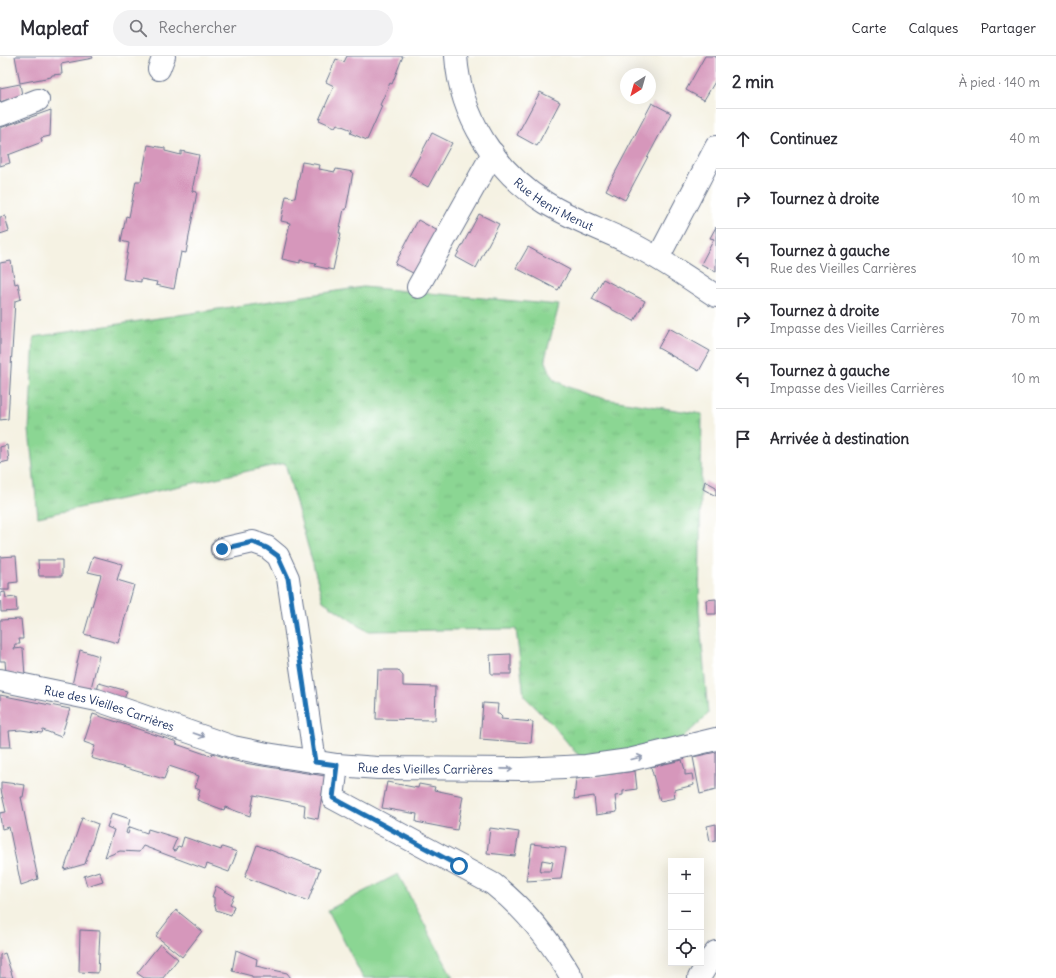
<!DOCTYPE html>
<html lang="fr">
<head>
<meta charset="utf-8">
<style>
  body { margin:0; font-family:Delius,sans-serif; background:#f2f2f3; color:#2b2b33 }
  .controls { position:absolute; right:12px; bottom:12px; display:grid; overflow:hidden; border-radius:0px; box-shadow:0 4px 16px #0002 }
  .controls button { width:36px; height:36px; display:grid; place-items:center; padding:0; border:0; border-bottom:1px solid #e1e1e2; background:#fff; color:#2b2b33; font:20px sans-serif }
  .compass { position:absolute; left:620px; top:12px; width:36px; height:36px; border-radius:50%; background:#fff; box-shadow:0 4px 16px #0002; rotate:217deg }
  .stop { position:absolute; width:12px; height:12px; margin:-9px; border:3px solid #1f6fb2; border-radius:50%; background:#fff }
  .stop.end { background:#1f6fb2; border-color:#fff; box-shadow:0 1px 4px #0008 }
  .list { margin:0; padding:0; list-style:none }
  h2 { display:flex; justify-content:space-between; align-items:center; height:52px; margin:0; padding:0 16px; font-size:17px }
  h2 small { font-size:13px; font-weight:400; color:#7c7c81 }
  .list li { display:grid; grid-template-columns:26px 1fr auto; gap:12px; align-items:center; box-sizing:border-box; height:60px; padding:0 16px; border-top:1px solid #e1e1e2 }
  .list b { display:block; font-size:15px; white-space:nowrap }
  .list p { margin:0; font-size:13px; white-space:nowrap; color:#7c7c81 }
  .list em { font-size:13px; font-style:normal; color:#7c7c81 }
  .icon { flex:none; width:22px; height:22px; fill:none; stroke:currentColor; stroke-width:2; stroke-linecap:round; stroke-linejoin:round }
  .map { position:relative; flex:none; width:716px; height:922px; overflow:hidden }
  header { display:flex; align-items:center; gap:24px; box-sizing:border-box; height:56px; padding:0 20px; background:#fff; border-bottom:1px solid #e1e1e2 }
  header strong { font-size:19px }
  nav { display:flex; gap:22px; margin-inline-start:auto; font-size:14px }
  .search { width:280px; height:36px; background:#f2f2f3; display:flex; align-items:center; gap:10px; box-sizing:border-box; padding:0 14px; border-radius:22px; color:#7c7c81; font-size:15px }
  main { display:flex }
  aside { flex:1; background:#fff }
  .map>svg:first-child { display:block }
  .grass { fill:url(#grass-tufts); stroke:#538278 }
  .pitch { fill:#8bd693; stroke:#538278 }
  .building { fill:#d697bb; fill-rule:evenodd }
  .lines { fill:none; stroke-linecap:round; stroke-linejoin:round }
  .minor-casing { stroke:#67738d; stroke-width:24 }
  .major-casing { stroke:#67738d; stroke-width:24 }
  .minor { stroke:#fff; stroke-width:22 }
  .major { stroke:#fff; stroke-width:22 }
  .oneway { stroke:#8d97ae }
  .route { stroke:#1f6fb2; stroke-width:5 }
  .labels { text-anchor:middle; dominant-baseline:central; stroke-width:3; stroke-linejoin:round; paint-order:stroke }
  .street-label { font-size:12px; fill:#1b2f5e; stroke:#fff }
</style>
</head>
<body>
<header>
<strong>Mapleaf</strong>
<div class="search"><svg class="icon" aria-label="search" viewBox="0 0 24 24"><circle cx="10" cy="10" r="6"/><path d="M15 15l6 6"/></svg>Rechercher</div>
<nav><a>Carte</a><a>Calques</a><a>Partager</a></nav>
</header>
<main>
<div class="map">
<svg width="716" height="922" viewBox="0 0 716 922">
  <defs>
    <pattern id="grass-tufts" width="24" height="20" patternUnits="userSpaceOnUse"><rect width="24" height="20" fill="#8bd693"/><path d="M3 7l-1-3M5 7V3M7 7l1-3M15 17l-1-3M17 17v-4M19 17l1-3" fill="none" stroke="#77b881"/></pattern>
  </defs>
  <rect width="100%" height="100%" fill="#fff"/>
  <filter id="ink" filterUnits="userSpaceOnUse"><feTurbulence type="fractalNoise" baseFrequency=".025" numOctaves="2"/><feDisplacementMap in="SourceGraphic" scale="8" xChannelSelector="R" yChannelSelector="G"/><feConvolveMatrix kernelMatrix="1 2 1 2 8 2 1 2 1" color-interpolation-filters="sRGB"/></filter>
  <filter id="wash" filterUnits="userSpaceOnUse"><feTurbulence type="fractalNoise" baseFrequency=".012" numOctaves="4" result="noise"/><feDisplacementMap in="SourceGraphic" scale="16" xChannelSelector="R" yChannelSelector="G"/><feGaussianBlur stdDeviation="0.9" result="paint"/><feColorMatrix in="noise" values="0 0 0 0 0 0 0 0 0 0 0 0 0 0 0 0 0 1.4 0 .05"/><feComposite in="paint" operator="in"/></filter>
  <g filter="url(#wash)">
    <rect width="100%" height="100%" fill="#f5f2e3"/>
    <polygon class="grass" points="363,231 559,249 545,303 553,323 568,331 605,343 702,358 699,554 708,658 684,681 587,704 576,697 552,668 524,640 516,573 367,575 323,545 285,407 38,461 29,374 34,281"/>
    <polygon class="pitch" points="398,818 453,922 363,922 328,854"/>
    <g id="blocks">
      <g class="building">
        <polygon points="15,0 92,0 93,2 61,8 62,18 52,19 51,21 20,27"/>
        <polygon points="347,0 403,0 392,28 390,27 380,49 382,50 367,84 350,77 352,74 337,68 335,71 319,64 334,30 326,26 336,3 344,6"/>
        <polygon points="705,0 716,0 716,24 704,44 686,34"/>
        <polygon points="20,28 22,39 0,46 0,32"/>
        <polygon points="540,36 560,46 537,90 517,79"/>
        <polygon points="652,47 671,57 625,144 606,134"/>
        <polygon points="51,54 50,80 41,82 42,86 8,99 10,107 0,110 0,72"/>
        <polygon points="432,77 452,87 428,131 409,120"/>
        <polygon points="148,89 165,92 165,95 181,99 181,95 199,99 192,135 197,136 186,197 181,196 174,233 156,229 157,226 141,223 141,226 123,223 129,187 121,185 126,160 129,161 136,125 141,125"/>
        <polygon points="302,106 320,109 319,113 335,116 336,113 353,116 346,154 344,153 339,177 341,177 333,214 315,210 316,207 300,204 300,207 282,203 290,167 281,165 286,140 295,142"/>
        <polygon points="479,158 499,168 476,212 456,201"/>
        <polygon points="5,160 9,175 0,178 0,161"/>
        <polygon points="418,164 438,175 415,218 395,208"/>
        <polygon points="716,171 716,216 701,208 714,183 710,182"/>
        <polygon points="528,191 570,214 558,234 516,212"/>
        <polygon points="11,205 15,228 18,227 21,243 15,245 8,363 0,364 0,207"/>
        <polygon points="603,223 645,245 634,265 592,243"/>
        <polygon points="669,272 710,295 699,315 658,292"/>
        <polygon points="7,389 9,405 0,407 0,391"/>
        <polygon points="705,425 716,431 716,440 703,433"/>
        <polygon points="16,500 18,526 9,527 9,534 0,534 0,501"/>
        <polygon points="93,500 122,508 117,524 134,529 118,587 84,578 101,519 88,516"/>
        <polygon points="38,504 62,504 62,520 39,520"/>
        <polygon points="5,536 6,542 16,541 17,555 1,556 0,537"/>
        <polygon points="716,543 716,558 707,558 706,544"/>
        <polygon points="21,563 23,583 19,583 20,588 15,588 14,593 23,592 25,620 6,617 5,605 0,605 0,564"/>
        <polygon points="80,594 99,600 90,636 71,633"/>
        <polygon points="511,598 511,618 491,618 490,599"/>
        <polygon points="378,614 398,614 403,620 403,630 436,631 435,664 376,663"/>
        <polygon points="99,627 127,635 123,646 96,638"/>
        <polygon points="0,639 70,653 61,681 43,674 42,677 21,674 9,675 11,691 0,691"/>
        <polygon points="483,647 498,648 497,658 499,658 502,661 501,663 533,666 531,687 480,683"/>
        <polygon points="93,658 177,686 176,688 211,700 212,697 235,705 250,708 325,720 318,763 304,760 305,749 254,739 250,760 225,751 224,754 197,744 200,734 195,732 199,720 169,710 164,723 91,702 95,690 84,686"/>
        <polygon points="716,696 716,734 700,738 693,701"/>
        <polygon points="682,704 685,714 685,719 692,718 694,729 674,734 675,742 660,745 651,711"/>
        <polygon points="635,715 637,733 623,735 623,739 615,740 617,756 596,759 594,740 574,743 576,723"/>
        <polygon points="1,726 25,729 23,741 21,741 38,823 21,829 9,771 2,773 0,761 0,757 6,756 1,734"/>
        <polygon points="387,726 418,732 419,728 435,731 434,734 463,740 457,774 416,766 417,758 382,752"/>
        <polygon points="112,757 130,763 126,777 128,778 130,771 147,777 148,773 177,782 172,794 175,795 178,790 181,791 184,781 221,794 222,791 237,796 229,816 207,808 205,813 143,790 139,796 120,795 105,801 114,774 107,771"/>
        <polygon points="82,762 98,768 85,808 64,814"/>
        <polygon points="716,768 716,784 710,785 707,770"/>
        <polygon points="490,772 519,776 515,800 487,797"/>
        <path d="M532 788 566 792 561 823 526 825ZM542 804 553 806 551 815H540Z"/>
        <polygon points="257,789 320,813 308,845 245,821"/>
        <polygon points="99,815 103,825 87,830 84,820"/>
        <polygon points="216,830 234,840 230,848 234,850 231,859 216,854 214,847 214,841 212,841"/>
        <polygon points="176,854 202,875 182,901 156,880"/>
        <polygon points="80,874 100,875 98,917 79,916"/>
        <polygon points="160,888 178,903 163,922 144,922 137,917"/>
        <polygon points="236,894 257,903 256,910 287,917 291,922 252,922 252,920 232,915"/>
        <polygon points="5,897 13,922 0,922 0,899"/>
      </g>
    </g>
  </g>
  <g filter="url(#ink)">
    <use href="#blocks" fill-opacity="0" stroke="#67738d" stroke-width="1"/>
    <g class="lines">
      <g class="minor-casing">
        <g id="minor">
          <path id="s1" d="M456 0C460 60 495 115 546 147 572 163 601 173 628 186 659 201 687 221 716 240"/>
          <polyline points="159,13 164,0"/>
          <polyline points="0,59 38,44"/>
          <polyline points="658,202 716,91"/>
          <polyline points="418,231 493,97"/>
          <polyline points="222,493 253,486 267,491 278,500 288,522 315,706"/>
          <path id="s2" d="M0 624 97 644 233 691 267 698 337 709 378 712 522 713 586 710 629 704 716 683"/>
          <path d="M337 709 333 742 493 828C525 853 552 887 572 922"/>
        </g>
      </g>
      <g class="major-casing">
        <polyline id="major" points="699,922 711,902 716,896"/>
      </g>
      <use href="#minor" class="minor"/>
      <use href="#major" class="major"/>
    </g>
    <defs><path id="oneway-shaft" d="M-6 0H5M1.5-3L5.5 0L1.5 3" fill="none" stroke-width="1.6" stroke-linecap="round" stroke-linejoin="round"/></defs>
    <g class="oneway">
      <use href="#oneway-shaft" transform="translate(199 679) rotate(19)"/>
      <use href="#oneway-shaft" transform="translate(637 702) rotate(-14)"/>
      <use href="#oneway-shaft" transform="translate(507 713) rotate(1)"/>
    </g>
  </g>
  <g class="lines" filter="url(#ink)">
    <polyline class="route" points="222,493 253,486 267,492 278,500 288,522 315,706 337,709 333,742 459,810"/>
  </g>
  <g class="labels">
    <g class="street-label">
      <text stroke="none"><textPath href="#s1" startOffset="186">Rue Henri Menut</textPath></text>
      <text stroke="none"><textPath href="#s2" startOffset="113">Rue des Vieilles Carrières</textPath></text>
      <text stroke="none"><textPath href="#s2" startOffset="437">Rue des Vieilles Carrières</textPath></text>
    </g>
  </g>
</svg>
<div class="controls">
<button>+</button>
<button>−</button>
<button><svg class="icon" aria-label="locate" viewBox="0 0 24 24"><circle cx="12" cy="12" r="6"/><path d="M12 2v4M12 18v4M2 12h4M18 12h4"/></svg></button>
</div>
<svg class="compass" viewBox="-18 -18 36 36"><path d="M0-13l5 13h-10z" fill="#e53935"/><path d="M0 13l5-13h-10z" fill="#7c7c81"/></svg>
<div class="stop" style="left:459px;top:810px"></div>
<div class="stop end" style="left:222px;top:493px"></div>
</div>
<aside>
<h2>2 min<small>À pied · 140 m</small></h2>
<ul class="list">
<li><svg class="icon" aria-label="ahead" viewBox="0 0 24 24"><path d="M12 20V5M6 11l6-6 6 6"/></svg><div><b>Continuez</b></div><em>40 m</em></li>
<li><svg class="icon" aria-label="right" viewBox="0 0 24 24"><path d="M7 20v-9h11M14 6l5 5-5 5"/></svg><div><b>Tournez à droite</b></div><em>10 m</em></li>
<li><svg class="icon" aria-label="left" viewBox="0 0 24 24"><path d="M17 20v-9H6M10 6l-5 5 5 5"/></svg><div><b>Tournez à gauche</b><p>Rue des Vieilles Carrières</p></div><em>10 m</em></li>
<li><svg class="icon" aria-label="right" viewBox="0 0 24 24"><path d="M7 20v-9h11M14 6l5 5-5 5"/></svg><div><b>Tournez à droite</b><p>Impasse des Vieilles Carrières</p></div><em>70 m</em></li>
<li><svg class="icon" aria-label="left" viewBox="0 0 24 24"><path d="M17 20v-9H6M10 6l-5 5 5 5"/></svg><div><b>Tournez à gauche</b><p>Impasse des Vieilles Carrières</p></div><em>10 m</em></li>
<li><svg class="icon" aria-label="arrive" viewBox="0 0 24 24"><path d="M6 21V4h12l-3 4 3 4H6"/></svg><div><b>Arrivée à destination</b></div></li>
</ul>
</aside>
</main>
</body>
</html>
